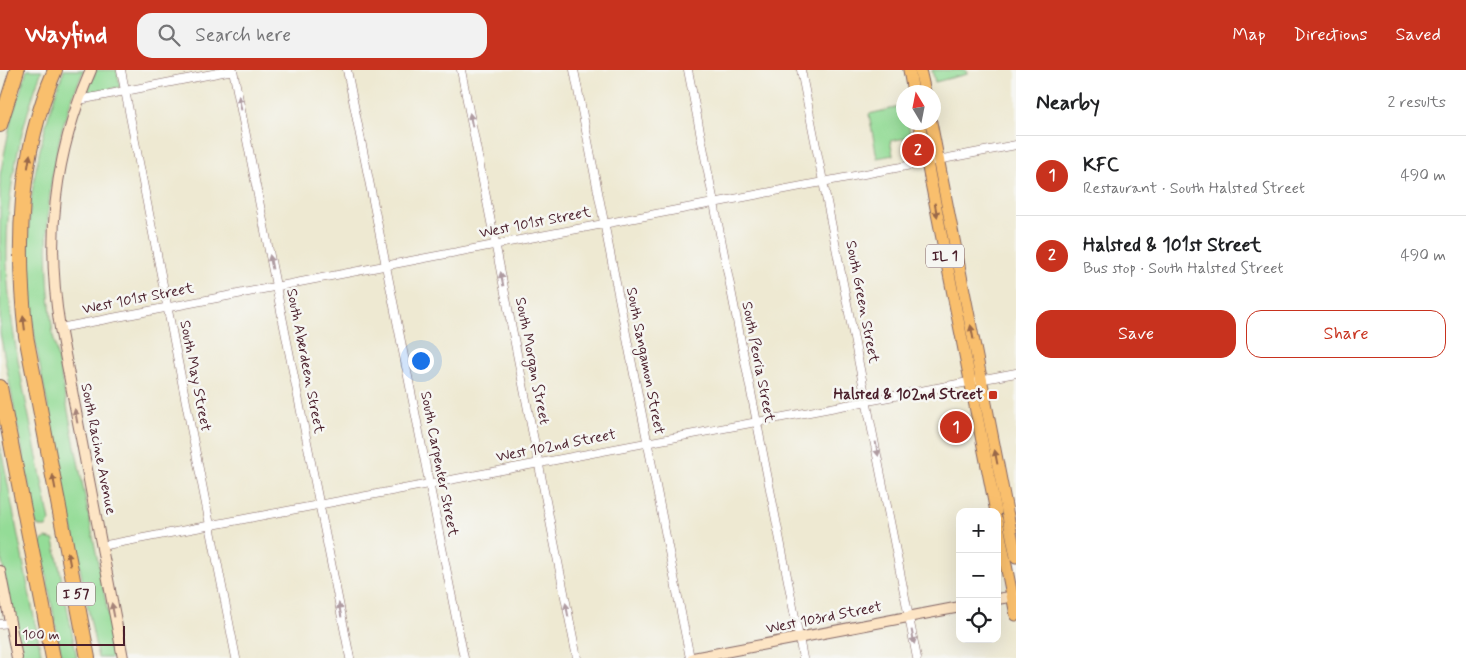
<!DOCTYPE html>
<html lang="en">
<head>
<meta charset="utf-8">
<style>
  body { margin:0; font-family:Mynerve,sans-serif; background:#f2f2f2; color:#202124 }
  .controls { position:absolute; right:15px; bottom:15px; display:grid; overflow:hidden; border-radius:10px; box-shadow:0 5px 20px #0002 }
  .controls button { width:45px; height:45px; display:grid; place-items:center; padding:0; border:0; border-bottom:1px solid #e0e0e0; background:#fff; color:#202124; font:25px sans-serif }
  .compass { position:absolute; left:896px; top:15px; width:45px; height:45px; border-radius:50%; background:#fff; box-shadow:0 5px 20px #0002; rotate:350deg }
  .scale { position:absolute; left:15px; bottom:12px; width:110px; box-sizing:border-box; padding-left:5px; border:2px solid #4a1f2b; border-top:0; font-size:14px; line-height:18px; white-space:nowrap; color:#4a1f2b; -webkit-text-stroke:4px #f6f6f2; paint-order:stroke }
  .you { position:absolute; left:420px; top:290px; width:18px; height:18px; margin:-12px; border:4px solid #fff; border-radius:50%; background:#1a73e8; box-shadow:0 0 0 8px #1a73e833 }
  .badge { display:grid; place-items:center; width:32px; height:32px; border-radius:50%; background:#c8321e; color:#fff; font-size:16px; font-weight:700 }
  .pin { position:absolute; translate:-50% -50%; border:2px solid #fff; box-shadow:0 1px 5px #0006 }
  .list { margin:0; padding:0; list-style:none }
  h2 { display:flex; justify-content:space-between; align-items:center; height:65px; margin:0; padding:0 20px; font-size:21px }
  h2 small { font-size:16px; font-weight:400; color:#757577 }
  .list li { display:grid; grid-template-columns:32px 1fr auto; gap:15px; align-items:center; box-sizing:border-box; height:80px; padding:0 20px; border-top:1px solid #e0e0e0 }
  .list b { display:block; font-size:19px; white-space:nowrap }
  .list p { margin:0; font-size:16px; white-space:nowrap; color:#757577 }
  .list em { font-size:16px; font-style:normal; color:#757577 }
  .actions { display:flex; gap:10px; padding:15px 20px }
  .actions a { flex:1; padding:11px 0; border:1px solid #c8321e; border-radius:15px; text-align:center; font-size:18px; color:#c8321e }
  .actions .main { background:#c8321e; color:#fff }
  .icon { flex:none; width:28px; height:28px; fill:none; stroke:currentColor; stroke-width:2; stroke-linecap:round; stroke-linejoin:round }
  .map { position:relative; flex:none; width:1016px; height:588px; overflow:hidden }
  header { display:flex; align-items:center; gap:30px; box-sizing:border-box; height:70px; padding:0 25px; background:#c8321e; color:#fff }
  header strong { font-size:24px }
  nav { display:flex; gap:28px; margin-inline-start:auto; font-size:18px }
  .search { width:350px; height:45px; background:#f2f2f2; display:flex; align-items:center; gap:12px; box-sizing:border-box; padding:0 18px; border-radius:15px; color:#757577; font-size:19px }
  main { display:flex }
  aside { flex:1; background:#fff }
  .map>svg:first-child { display:block }
  .green { fill:#94dc97; stroke:#6f7e61 }
  .lines { fill:none; stroke-linecap:round; stroke-linejoin:round }
  .street-casing { stroke:#836665; stroke-width:9 }
  .secondary-casing { stroke:#836665; stroke-width:12 }
  .primary-casing { stroke:#836665; stroke-width:13 }
  .highway-casing { stroke:#836665; stroke-width:16 }
  .street { stroke:#fff; stroke-width:8 }
  .secondary { stroke:#fde5c5; stroke-width:10 }
  .primary { stroke:#f9bf6d; stroke-width:11 }
  .highway { stroke:#f9bf6d; stroke-width:14 }
  .oneway { fill:#ae9aa0 }
  .oneway2 { fill:#996749 }
  .oneway3 { fill:#a48278 }
  .poi-dot { fill:#c8321e; stroke:#f6f6f2; stroke-width:2 }
  .labels { text-anchor:middle; dominant-baseline:central; stroke-width:5; stroke-linejoin:round; paint-order:stroke }
  .shield { fill:#f6f6f2; stroke:#7e6067; stroke-width:1 }
  .shield-label { font-size:14px; font-weight:bold; fill:#4a1f2b }
  .street-label { font-size:15px; fill:#4a1f2b; stroke:#f6f6f2 }
  .poi-label { font-size:15px; font-weight:bold; fill:#4a1f2b; stroke:#f6f6f2; text-anchor:end }
</style>
</head>
<body>
<header>
<strong>Wayfind</strong>
<div class="search"><svg class="icon" aria-label="search" viewBox="0 0 24 24"><circle cx="10" cy="10" r="6"/><path d="M15 15l6 6"/></svg>Search here</div>
<nav><a>Map</a><a>Directions</a><a>Saved</a></nav>
</header>
<main>
<div class="map">
<svg width="1016" height="588" viewBox="0 0 1016 588">
  <rect width="100%" height="100%" fill="#f6f6f2"/>
  <filter id="ink" filterUnits="userSpaceOnUse"><feTurbulence type="fractalNoise" baseFrequency=".02" numOctaves="2"/><feDisplacementMap in="SourceGraphic" scale="10" xChannelSelector="R" yChannelSelector="G"/><feConvolveMatrix kernelMatrix="1 2 1 2 8 2 1 2 1" color-interpolation-filters="sRGB"/></filter>
  <filter id="wash" filterUnits="userSpaceOnUse"><feTurbulence type="fractalNoise" baseFrequency=".0096" numOctaves="4" result="noise"/><feDisplacementMap in="SourceGraphic" scale="20" xChannelSelector="R" yChannelSelector="G"/><feGaussianBlur stdDeviation="1.12" result="paint"/><feColorMatrix in="noise" values="0 0 0 0 0 0 0 0 0 0 0 0 0 0 0 0 0 1.4 0 .05"/><feComposite in="paint" operator="in"/></filter>
  <g filter="url(#wash)">
    <rect width="100%" height="100%" fill="#eee9d2"/>
    <g class="green">
      <path d="M27 0H42C21 56 8 114 7 174 6 222 14 270 23 317 32 362 41 406 50 451L46 457H40L36 454 0 263V105L12 46Z"/>
      <path d="M64 0H84C44 86 42 172 53 265L117 588H98C84 519 70 449 57 380 47 330 35 281 30 230 22 151 36 74 64 0Z"/>
      <polygon points="96,0 117,0 120,17 87,23"/>
      <polygon points="932,0 966,0 967,4 935,12"/>
      <polygon points="903,36 904,52 908,53 911,67 890,71 893,85 877,88 869,44"/>
      <polygon points="0,374 42,588 21,588 0,482"/>
      <polygon points="46,468 54,470 77,588 62,588 40,474 41,471"/>
    </g>
  </g>
  <g filter="url(#ink)">
    <g class="lines">
      <g class="street-casing">
        <g id="street">
          <polyline points="121,0 236,588"/>
          <polyline points="347,0 464,588"/>
          <polyline points="461,0 577,588"/>
          <polyline points="574,0 690,588"/>
          <polyline points="688,0 803,588"/>
          <polyline points="801,0 917,588"/>
          <polyline points="79,30 233,0 350,588"/>
          <polyline points="60,258 1016,75"/>
          <polyline points="101,476 1016,303"/>
          <polyline points="0,554 10,553"/>
        </g>
      </g>
      <g class="secondary-casing">
        <g id="secondary">
          <path d="M91 0C54 84 45 168 60 258L123 588"/>
          <polyline points="0,501 17,588"/>
          <polyline points="997,529 1016,526"/>
          <polyline points="693,588 960,537"/>
        </g>
      </g>
      <g class="primary-casing">
        <g id="primary">
          <polyline points="909,0 913,22"/>
          <polyline points="920,0 925,22"/>
          <polyline points="919,52 996,442"/>
          <polyline points="931,52 1016,487"/>
          <polyline points="997,450 1016,545"/>
        </g>
      </g>
      <g class="highway-casing">
        <g id="highway">
          <path d="M55 0C18 85 16 176 26 266L88 588"/>
          <polyline points="0,55 17,0"/>
          <polyline points="0,317 53,588"/>
        </g>
      </g>
      <use href="#street" class="street"/>
      <use href="#secondary" class="secondary"/>
      <use href="#primary" class="primary"/>
      <use href="#highway" class="highway"/>
    </g>
    <defs><path id="oneway-solid" d="M-6-.8H1V-3.2L6.5 0L1 3.2V.8H-6Z" transform="scale(1.25)"/></defs>
    <g class="oneway">
      <use href="#oneway-solid" transform="translate(240 33) rotate(-101)"/>
      <use href="#oneway-solid" transform="translate(471 50) rotate(-101)"/>
      <use href="#oneway-solid" transform="translate(271 192) rotate(-101)"/>
      <use href="#oneway-solid" transform="translate(502 209) rotate(-101)"/>
      <use href="#oneway-solid" transform="translate(877 379) rotate(79)"/>
      <use href="#oneway-solid" transform="translate(340 540) rotate(-101)"/>
      <use href="#oneway-solid" transform="translate(567 540) rotate(-101)"/>
      <use href="#oneway-solid" transform="translate(913 567) rotate(79)"/>
    </g>
    <g class="oneway2">
      <use href="#oneway-solid" transform="translate(29 91) rotate(-81)"/>
      <use href="#oneway-solid" transform="translate(936 140) rotate(79)"/>
      <use href="#oneway-solid" transform="translate(24 253) rotate(-97)"/>
      <use href="#oneway-solid" transform="translate(972 262) rotate(-101)"/>
      <use href="#oneway-solid" transform="translate(996 387) rotate(-101)"/>
      <use href="#oneway-solid" transform="translate(54 412) rotate(-101)"/>
      <use href="#oneway-solid" transform="translate(69 489) rotate(-101)"/>
    </g>
    <g class="oneway3">
      <use href="#oneway-solid" transform="translate(76 346) rotate(-101)"/>
      <use href="#oneway-solid" transform="translate(113 540) rotate(-101)"/>
    </g>
  </g>
  <rect class="poi-dot" x="988" y="320" width="10" height="10" rx="2.5"/>
  <g class="labels">
    <g class="shield">
      <rect x="926" y="174.5" width="38" height="23" rx="4"/>
      <rect x="57" y="512.5" width="38" height="23" rx="4"/>
    </g>
    <g class="shield-label">
      <text x="945" y="186">IL 1</text>
      <text x="76" y="524">I 57</text>
    </g>
    <g class="street-label">
      <text transform="translate(535 153) rotate(-11)">West 101st Street</text>
      <text transform="translate(138 229) rotate(-11)">West 101st Street</text>
      <text transform="translate(862 232) rotate(79)">South Green Street</text>
      <text transform="translate(305 291) rotate(79)">South Aberdeen Street</text>
      <text transform="translate(532 291) rotate(79)">South Morgan Street</text>
      <text transform="translate(645 291) rotate(79)">South Sangamon Street</text>
      <text transform="translate(758 292) rotate(79)">South Peoria Street</text>
      <text transform="translate(195 306) rotate(79)">South May Street</text>
      <text transform="translate(556 376) rotate(-11)">West 102nd Street</text>
      <text transform="translate(98 379) rotate(79)">South Racine Avenue</text>
      <text transform="translate(439 394) rotate(79)">South Carpenter Street</text>
      <text transform="translate(824 548) rotate(-11)">West 103rd Street</text>
    </g>
    <g class="poi-label">
      <text x="983" y="325">Halsted &amp; 102nd Street</text>
    </g>
  </g>
</svg>
<div class="controls">
<button>+</button>
<button>−</button>
<button><svg class="icon" aria-label="locate" viewBox="0 0 24 24"><circle cx="12" cy="12" r="6"/><path d="M12 2v4M12 18v4M2 12h4M18 12h4"/></svg></button>
</div>
<svg class="compass" viewBox="-18 -18 36 36"><path d="M0-13l5 13h-10z" fill="#e53935"/><path d="M0 13l5-13h-10z" fill="#757577"/></svg>
<div class="scale">100 m</div>
<div class="you"></div>
<div class="pin badge" style="left:956px;top:357px">1</div>
<div class="pin badge" style="left:918px;top:80px">2</div>
</div>
<aside>
<h2>Nearby<small>2 results</small></h2>
<ul class="list">
<li><span class="badge">1</span><div><b>KFC</b><p>Restaurant · South Halsted Street</p></div><em>490 m</em></li>
<li><span class="badge">2</span><div><b>Halsted &amp; 101st Street</b><p>Bus stop · South Halsted Street</p></div><em>490 m</em></li>
</ul>
<div class="actions"><a class="main">Save</a><a>Share</a></div>
</aside>
</main>
</body>
</html>
